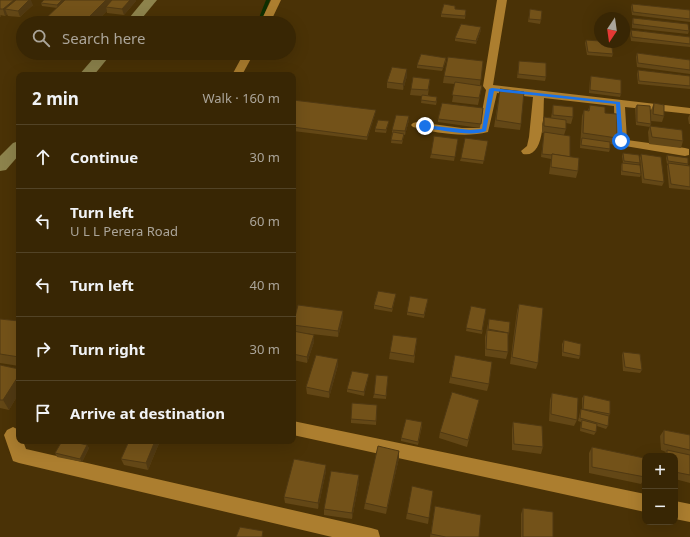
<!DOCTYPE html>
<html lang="en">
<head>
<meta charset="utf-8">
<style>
  body { margin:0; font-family:"Noto Sans",sans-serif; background:#3f2e0e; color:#f1f3f6 }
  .controls { position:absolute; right:12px; bottom:12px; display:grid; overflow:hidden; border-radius:8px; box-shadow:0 4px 16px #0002 }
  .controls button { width:36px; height:36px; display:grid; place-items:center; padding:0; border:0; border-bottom:1px solid #524326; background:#382604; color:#f1f3f6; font:20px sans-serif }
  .compass { position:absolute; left:594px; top:12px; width:36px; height:36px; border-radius:50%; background:#382604; box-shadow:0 4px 16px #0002; rotate:193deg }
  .stop { position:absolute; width:12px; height:12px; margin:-9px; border:3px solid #1a73e8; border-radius:50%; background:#fff }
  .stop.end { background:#1a73e8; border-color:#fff; box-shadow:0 1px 4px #0008 }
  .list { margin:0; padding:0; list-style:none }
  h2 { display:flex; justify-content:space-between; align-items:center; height:52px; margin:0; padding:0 16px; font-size:17px }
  h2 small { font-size:13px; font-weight:400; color:#aba59a }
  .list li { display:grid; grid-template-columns:26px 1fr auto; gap:12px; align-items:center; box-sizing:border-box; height:64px; padding:0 16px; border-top:1px solid #524326 }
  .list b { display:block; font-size:15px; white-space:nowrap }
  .list p { margin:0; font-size:13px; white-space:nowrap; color:#aba59a }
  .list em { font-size:13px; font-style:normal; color:#aba59a }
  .icon { flex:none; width:22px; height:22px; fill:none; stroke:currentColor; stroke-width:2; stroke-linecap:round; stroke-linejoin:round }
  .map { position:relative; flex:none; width:690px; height:537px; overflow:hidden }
  .search { position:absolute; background:#382604; box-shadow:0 4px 16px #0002; left:16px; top:16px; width:280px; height:44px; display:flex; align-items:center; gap:10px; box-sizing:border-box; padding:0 14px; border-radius:22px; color:#aba59a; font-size:15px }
  .panel { position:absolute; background:#382604; box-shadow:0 4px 16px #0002; left:16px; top:72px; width:280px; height:372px; border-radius:8px }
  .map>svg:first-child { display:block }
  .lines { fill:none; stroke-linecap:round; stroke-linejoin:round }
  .stream { fill:#0e2f00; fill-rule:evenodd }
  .street { fill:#ac7e2f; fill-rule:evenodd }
  .secondary { fill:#8d834c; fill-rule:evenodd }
  .wall { fill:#634716 }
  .shaded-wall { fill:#503912 }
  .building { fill:#735219; stroke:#503912 }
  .route { fill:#1a73e8 }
</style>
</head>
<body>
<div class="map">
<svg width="690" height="537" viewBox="0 0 690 537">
  <rect width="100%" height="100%" fill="#4a3206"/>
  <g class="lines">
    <g class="stream">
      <polygon points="266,0 270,0 261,23 257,23"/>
      <polygon points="207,53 215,53 237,57 239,53 243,53 239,59 238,59 209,54"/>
    </g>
    <g class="street">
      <polygon points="271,0 281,0 270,23 260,23"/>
      <path d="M497 0H507L493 85 690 108V114L625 107 627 140 685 148 689 149V155L685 156 619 145 615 141 614 106 544 98C543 112 546 159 523 154L521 151 527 146 529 137 533 97 497 93 488 132C465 138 436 133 413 127L411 125 413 123 417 122 462 128H479L486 90 483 86Z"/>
      <polygon points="244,53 254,53 242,75 232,75"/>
      <polygon points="293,421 645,494 645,512 293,435"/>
      <polygon points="13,427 19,430 19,441 23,441 26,449 371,528 378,530 380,537 332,537 19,463 13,461 4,435 7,430"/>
      <polygon points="675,501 690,504 690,522 675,519"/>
    </g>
    <g class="secondary">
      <polygon points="144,0 157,0 138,23 125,23"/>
      <polygon points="98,53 112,53 94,75 79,75"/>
      <polygon points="19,141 19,155 6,170 0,171 0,156 13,143"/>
    </g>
  </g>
  <g class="wall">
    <polygon points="0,0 33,5 20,17 8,16 7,14 5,16 0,15 1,16 0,17"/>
    <polygon points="65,0 136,1 124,15 107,13 107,11 95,23 45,23 44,20 57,8 42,6 41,3"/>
    <polygon points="632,4 690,10 690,22 632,15 631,7"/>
    <polygon points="455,9 466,10 465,19 441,17 441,14"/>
    <polygon points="530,9 541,20 540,24 528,22"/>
    <polygon points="633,18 689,31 688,34 632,28 632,21"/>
    <polygon points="481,30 476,44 455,41 455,38"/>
    <polygon points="631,30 690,37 690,47 631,41 630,33"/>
    <polygon points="586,40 613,54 612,57 587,55 585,43"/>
    <polygon points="637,53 690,60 690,74 637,67 636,57"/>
    <polygon points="446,58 446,61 442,71 417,68 417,65"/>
    <polygon points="483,61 480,85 482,86 478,105 452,102 455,84 443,83 444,76"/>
    <polygon points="519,61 546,77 545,81 517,78"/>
    <polygon points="638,70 690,76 690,89 638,84 637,74"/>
    <polygon points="407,76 403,90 387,88 387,82"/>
    <polygon points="591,76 621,94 620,97 589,93 590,79"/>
    <polygon points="430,79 428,95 437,100 436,105 421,103 422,96 410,95 411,89"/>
    <polygon points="500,89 521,124 520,130 494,127"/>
    <polygon points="293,100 375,114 367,140 293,131"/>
    <polygon points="654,103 664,116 662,122 651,121 651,110"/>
    <polygon points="553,105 573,117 571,124 566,123 566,129 564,135 570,157 578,171 576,178 549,174 551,159 541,157 544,133 542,133 542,124 544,117 551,118 552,112"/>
    <polygon points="590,105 605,113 617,138 615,145 610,144 610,149 609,152 580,148 582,116 584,110 588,110"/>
    <polygon points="637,105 651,124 650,127 636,125 635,108"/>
    <polygon points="483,108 480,128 438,122 438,119"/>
    <polygon points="690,114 690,124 689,124 688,118"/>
    <polygon points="409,120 405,135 404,135 402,144 391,143 392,133 392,130"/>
    <polygon points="389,121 388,124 386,133 375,132 375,129"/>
    <polygon points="650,126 683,141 681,148 649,144 648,132"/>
    <polygon points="458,139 454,161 430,158 431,154"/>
    <polygon points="488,141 483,164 460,161 461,158"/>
    <polygon points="623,153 640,163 639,165 641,174 640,177 621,175 621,166 622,163 623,163 622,156"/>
    <polygon points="641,154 664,182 662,186 642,183 640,158"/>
    <polygon points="667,155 688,164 688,165 690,166 690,190 669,188 667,166 668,164 667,164 666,158"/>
    <polygon points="396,294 392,312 374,309 374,305"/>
    <polygon points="428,299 424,318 407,315 407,312"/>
    <polygon points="519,304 538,363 536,369 510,364 517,311"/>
    <polygon points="471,306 486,309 482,334 466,331"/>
    <polygon points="343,311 343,318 338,337 303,333 314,335 314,342 307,363 293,360 293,324"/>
    <polygon points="0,319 19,321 19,366 0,363"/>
    <polygon points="489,319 509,333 508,336 508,352 506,359 485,356 485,337"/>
    <polygon points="417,338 414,363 389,359 390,352"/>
    <polygon points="564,340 580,356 579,359 562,356 562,344"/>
    <polygon points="623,352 642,370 640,373 623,371 622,355"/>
    <polygon points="455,355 489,384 487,391 449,383"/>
    <polygon points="0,365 19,369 19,393 9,410 0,408"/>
    <polygon points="338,365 329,398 307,394 306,387"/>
    <polygon points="388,376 386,399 373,398 374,394"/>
    <polygon points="368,378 364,396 347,392 347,389"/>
    <polygon points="552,393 577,420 574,426 549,421 550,400"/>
    <polygon points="584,395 610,414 609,416 608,426 606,429 597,426 596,432 594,435 580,431 581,422 578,421 580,412 581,409 582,409 582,398"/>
    <polygon points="479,400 467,447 439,438 440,432"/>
    <polygon points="377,405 376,425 351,423 351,419"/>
    <polygon points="513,422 543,447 541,454 512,450 512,429"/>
    <polygon points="422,426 418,445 401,441 401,438"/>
    <polygon points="664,430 690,435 690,483 675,479 675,456 663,456 666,452 661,450 660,436"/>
    <polygon points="129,441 160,441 148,470 124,465 121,459"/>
    <polygon points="87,445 89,448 82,462 57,457 55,453"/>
    <polygon points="592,447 645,477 641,484 589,473 589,453"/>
    <polygon points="399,451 399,458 386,514 364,509 365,503"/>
    <polygon points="326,465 326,471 318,509 285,503 284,497"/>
    <polygon points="359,475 359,482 352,519 324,515 324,509"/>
    <polygon points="433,491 428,524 406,519 407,513"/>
    <polygon points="435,506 479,537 430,537"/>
    <polygon points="523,508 553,537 521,537 521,514"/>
  </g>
  <g class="shaded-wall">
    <polygon points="14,0 23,0 5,9 7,14 5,16 3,9"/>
    <polygon points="29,0 31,0 33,5 20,17 18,11"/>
    <polygon points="62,0 65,0 65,1 58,8 57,5"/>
    <polygon points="106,0 113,0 106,7 107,11 95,23 83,23"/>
    <polygon points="130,0 136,0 136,1 124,15 122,9"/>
    <polygon points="40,19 41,22 40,23 36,23"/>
    <polygon points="481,27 481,30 476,44 476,41"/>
    <polygon points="407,69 407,76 403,90 403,84"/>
    <polygon points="376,110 375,114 367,140 367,137"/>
    <polygon points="409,116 409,120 405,135 405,131"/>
    <polygon points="343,311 343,318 338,337 338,331"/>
    <polygon points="314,335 314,342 307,363 307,357"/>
    <polygon points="338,359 338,365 329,398 329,392"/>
    <polygon points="369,374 368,378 364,396 364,392"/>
    <polygon points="19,375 19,393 9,410 3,400"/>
    <polygon points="155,441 160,441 148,470 146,463"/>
    <polygon points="87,445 89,448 82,462 80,459"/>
    <polygon points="399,451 399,458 386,514 387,508"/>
    <polygon points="326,465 326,471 318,509 318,503"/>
    <polygon points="359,475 359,482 352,519 352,513"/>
  </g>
  <g class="building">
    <polygon points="0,0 14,0 3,9 0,9"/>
    <polygon points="16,0 29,0 18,11 5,9"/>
    <polygon points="44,0 62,0 57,5 41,3"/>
    <polygon points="65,0 106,0 83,23 71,23 44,20"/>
    <polygon points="112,0 130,0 122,9 106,7"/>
    <polygon points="444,4 455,6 455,9 466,10 465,16 441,14"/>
    <polygon points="632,4 690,10 690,19 633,12"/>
    <polygon points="530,9 542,11 541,20 529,19"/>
    <polygon points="30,18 40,19 36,23 25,23"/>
    <polygon points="633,18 688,24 689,31 633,24"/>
    <polygon points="461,24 481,27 476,41 455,38"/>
    <polygon points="631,30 690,37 690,44 632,37"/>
    <polygon points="586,40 600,41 600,42 611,42 613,54 588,52"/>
    <polygon points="637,53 690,60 690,70 638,63"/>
    <polygon points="421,54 446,58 443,68 417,65"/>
    <polygon points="448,57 483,61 481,80 444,76"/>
    <polygon points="519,61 546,63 546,77 518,74"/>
    <polygon points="392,67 407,69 403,84 387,82"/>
    <polygon points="638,70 690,76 690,86 639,81"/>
    <polygon points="591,76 621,80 621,94 590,90"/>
    <polygon points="413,77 430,79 428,90 411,89"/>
    <polygon points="455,82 482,86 479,98 452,95"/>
    <polygon points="500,89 524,92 521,124 496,120"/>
    <polygon points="422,95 437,97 436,102 421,100"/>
    <polygon points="293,100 376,110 367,137 293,127"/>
    <polygon points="442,103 483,108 481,124 438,119"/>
    <polygon points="654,103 664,105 664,116 653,114"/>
    <polygon points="553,105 573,107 573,117 553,115"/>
    <polygon points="590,105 605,107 605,113 617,114 617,138 583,133 584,110 589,111"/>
    <polygon points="637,105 650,106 651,124 637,122"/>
    <polygon points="396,115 409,116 405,131 392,130"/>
    <polygon points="544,117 566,120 566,129 544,126"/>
    <polygon points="378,120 389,121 386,130 375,129"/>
    <polygon points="650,126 682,130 683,141 652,137"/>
    <polygon points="393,132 404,134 402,141 391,140"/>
    <polygon points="544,132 570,136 570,157 552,154 552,155 542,154"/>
    <polygon points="434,136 458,139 455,157 431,154"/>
    <polygon points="465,138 488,141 484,161 461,158"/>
    <polygon points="582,138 610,142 610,149 581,145"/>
    <polygon points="623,153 639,155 640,163 624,161"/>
    <polygon points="552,154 579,158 578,171 551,167"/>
    <polygon points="641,154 661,157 664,182 644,179"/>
    <polygon points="667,155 688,158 688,164 668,161"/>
    <polygon points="622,163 640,165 641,174 622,171"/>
    <polygon points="668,163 690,166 690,187 671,184"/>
    <polygon points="378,291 396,294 392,309 374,305"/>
    <polygon points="410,296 428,299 424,315 407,312"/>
    <polygon points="519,304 543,308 538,363 512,357"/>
    <polygon points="298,305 343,311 338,331 293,325"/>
    <polygon points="471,306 486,309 482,331 466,328"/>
    <polygon points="0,319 19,321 19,357 0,354"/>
    <polygon points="489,319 510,322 509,333 488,329"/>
    <polygon points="487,330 508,333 508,352 486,349"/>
    <polygon points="293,331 314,335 307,357 293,354"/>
    <polygon points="393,335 417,338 414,356 390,352"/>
    <polygon points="564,340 581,344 580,356 563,352"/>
    <polygon points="623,352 640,354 642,370 625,367"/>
    <polygon points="316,355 338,359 329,392 306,387"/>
    <polygon points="455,355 492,362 489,384 451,377"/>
    <polygon points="0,365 19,369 19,375 3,400 0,400"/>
    <polygon points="352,371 369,374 364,392 347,389"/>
    <polygon points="376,375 388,376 386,396 374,394"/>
    <polygon points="452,392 479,400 468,440 440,432"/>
    <polygon points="552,393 578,398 577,420 551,414"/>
    <polygon points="584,395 610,401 610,414 583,409"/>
    <polygon points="352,403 377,405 376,421 351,419"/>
    <polygon points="581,409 609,416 608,426 580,418"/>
    <polygon points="406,419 422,422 418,442 401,438"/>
    <polygon points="582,420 597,424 596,432 581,428"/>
    <polygon points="513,422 542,426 543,447 514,444"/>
    <polygon points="664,430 690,435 690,450 664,444"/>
    <polygon points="62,441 69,441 87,445 80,459 55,453"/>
    <polygon points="129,441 155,441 146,463 121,459"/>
    <polygon points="378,446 399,451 387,508 365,503"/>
    <polygon points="592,447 644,458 645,477 592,467"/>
    <polygon points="667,450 690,455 690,475 675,472 675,456 667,456"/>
    <polygon points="294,459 326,465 318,503 284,497"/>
    <polygon points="331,471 359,475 352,513 324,509"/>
    <polygon points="412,486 433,491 429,518 407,513"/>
    <polygon points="435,506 481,515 479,537 446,537 431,534"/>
    <polygon points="523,508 553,512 553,537 523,537"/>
    <polygon points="240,527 263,531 262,537 236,537"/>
  </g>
  <path class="route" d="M492 88 620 102 623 141 621 143 618 141 616 104 494 91 486 131C473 137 441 130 425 128L423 126 425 125 470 130 482 129 489 89Z"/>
</svg>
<div class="controls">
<button>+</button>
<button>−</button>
</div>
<svg class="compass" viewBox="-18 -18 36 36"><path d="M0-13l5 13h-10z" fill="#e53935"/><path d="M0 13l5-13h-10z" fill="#aba59a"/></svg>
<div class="stop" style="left:621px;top:141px"></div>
<div class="stop end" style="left:425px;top:126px"></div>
<div class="search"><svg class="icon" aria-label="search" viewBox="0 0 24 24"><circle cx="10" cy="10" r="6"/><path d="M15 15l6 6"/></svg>Search here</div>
<section class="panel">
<h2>2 min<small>Walk · 160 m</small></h2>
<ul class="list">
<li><svg class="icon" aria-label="ahead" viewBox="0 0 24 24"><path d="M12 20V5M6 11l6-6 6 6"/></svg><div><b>Continue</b></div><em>30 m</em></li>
<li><svg class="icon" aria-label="left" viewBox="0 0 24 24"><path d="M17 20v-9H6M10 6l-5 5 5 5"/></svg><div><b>Turn left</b><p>U L L Perera Road</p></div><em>60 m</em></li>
<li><svg class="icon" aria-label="left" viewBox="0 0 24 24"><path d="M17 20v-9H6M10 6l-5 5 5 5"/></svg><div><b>Turn left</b></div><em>40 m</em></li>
<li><svg class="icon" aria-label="right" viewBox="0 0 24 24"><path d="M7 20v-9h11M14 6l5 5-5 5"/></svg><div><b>Turn right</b></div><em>30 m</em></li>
<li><svg class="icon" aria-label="arrive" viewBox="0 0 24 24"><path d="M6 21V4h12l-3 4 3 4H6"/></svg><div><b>Arrive at destination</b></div></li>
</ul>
</section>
</div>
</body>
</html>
